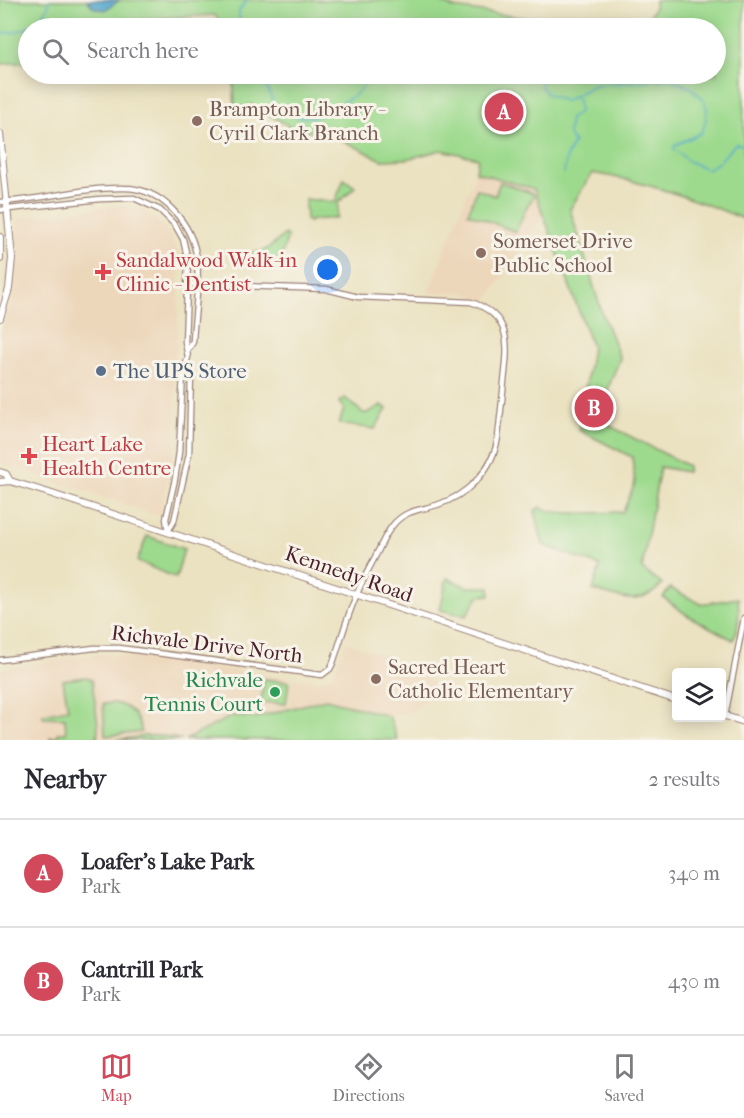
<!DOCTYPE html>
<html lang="en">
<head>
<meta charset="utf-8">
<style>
  body { margin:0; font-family:"IM FELL French Canon",serif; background:#f7f7f7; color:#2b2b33 }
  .controls { position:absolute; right:18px; bottom:18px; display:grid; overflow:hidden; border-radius:6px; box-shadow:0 3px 15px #0003 }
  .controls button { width:54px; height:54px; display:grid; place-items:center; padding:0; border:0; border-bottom:2px solid #e1e1e2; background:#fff; color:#2b2b33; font:30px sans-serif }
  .you { position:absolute; left:328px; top:270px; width:21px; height:21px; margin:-15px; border:4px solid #fff; border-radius:50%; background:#1a73e8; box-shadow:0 0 0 9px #1a73e833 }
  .badge { display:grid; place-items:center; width:39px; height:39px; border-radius:50%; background:#d1495b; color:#fff; font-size:20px; font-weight:700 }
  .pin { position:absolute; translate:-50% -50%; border:3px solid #fff; box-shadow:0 2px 6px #0006 }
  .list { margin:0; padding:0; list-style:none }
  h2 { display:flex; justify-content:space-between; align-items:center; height:78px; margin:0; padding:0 24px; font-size:26px }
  h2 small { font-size:20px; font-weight:400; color:#7c7c81 }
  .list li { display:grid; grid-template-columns:39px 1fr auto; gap:18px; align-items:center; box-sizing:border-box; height:108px; padding:0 24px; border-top:2px solid #e1e1e2 }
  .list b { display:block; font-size:22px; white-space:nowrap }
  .list p { margin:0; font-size:20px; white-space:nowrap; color:#7c7c81 }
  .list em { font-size:20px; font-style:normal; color:#7c7c81 }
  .icon { flex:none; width:33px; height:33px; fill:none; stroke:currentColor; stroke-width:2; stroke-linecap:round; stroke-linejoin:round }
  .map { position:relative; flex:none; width:744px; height:740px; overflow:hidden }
  .search { position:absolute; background:#fff; box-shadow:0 3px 15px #0003; left:18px; right:18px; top:18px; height:66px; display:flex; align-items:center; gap:15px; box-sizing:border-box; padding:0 21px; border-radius:33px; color:#7c7c81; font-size:22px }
  .sheet { height:294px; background:#fff }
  nav { display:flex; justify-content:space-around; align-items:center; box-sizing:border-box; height:84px; border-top:2px solid #e1e1e2; background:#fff; font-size:16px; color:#7c7c81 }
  nav a { display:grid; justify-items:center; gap:3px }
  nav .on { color:#d1495b }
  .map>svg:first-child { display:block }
  .built { fill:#edd7bb }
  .green { fill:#9eda8e; stroke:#747c5c; stroke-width:1.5 }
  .water { fill:#51a7cd; stroke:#4e637c; stroke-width:1.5 }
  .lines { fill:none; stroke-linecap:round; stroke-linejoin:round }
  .stream { stroke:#51a7cd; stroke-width:1.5 }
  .minor-casing { stroke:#9a8076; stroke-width:7 }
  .major-casing { stroke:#9a8076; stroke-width:8 }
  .minor { stroke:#fff; stroke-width:4.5 }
  .major { stroke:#fff; stroke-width:6 }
  .education-dot { fill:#8d6e63; stroke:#f7f3e8; stroke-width:2 }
  .health-dot { fill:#e0444e; stroke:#f7f3e8; stroke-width:2 }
  .service-dot { fill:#5c6f8a; stroke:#f7f3e8; stroke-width:2 }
  .leisure-dot { fill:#2e9e5b; stroke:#f7f3e8; stroke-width:2 }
  .labels { text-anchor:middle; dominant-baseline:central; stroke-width:6; stroke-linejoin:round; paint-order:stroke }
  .education-label { font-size:21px; fill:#785e54; stroke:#f7f3e8; text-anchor:start }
  .health-label { font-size:21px; fill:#be3a42; stroke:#f7f3e8; text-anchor:start }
  .service-label { font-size:21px; fill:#4e5e75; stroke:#f7f3e8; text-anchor:start }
  .street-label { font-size:21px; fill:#4a1f2b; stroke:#f7f3e8 }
  .leisure-label { font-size:21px; fill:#27864d; stroke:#f7f3e8; text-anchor:end }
</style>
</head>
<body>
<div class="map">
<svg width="744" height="740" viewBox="0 0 744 740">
  <rect width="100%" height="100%" fill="#f7f3e8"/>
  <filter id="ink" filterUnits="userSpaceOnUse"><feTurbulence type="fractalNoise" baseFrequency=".0167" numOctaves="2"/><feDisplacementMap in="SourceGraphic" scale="12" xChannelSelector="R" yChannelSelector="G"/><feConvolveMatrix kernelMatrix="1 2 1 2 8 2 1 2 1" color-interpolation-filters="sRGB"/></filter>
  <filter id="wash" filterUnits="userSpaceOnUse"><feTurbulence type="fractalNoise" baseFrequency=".008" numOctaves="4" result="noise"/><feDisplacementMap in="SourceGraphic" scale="24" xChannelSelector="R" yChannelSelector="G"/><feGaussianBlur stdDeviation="1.35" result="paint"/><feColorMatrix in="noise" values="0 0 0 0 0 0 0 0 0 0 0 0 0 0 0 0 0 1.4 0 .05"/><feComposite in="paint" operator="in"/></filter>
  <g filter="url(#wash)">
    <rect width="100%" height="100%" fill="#ebe2c1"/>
    <g class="built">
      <polygon points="476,172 534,189 544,214 486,302 464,293 428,293"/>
      <polygon points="120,205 143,209 166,229 180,254 174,447 159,516 0,463 0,334 15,291 18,219"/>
      <polygon points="346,642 415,666 423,672 436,689 414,711 389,716 326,699 289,710 292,679 318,681 333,675"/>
      <polygon points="99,654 142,657 289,678 285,711 255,718 232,716 185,740 145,736 116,740 0,740 0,669"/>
    </g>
    <g class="green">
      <polygon points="0,0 436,0 454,8 532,19 539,28 225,28 215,15 144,19 129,28 28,28 28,62 0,64"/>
      <path d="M655 0H744V219C695 199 644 181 592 173L570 209 602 313 620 358C614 376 594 410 610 426L688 466 687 472 660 467 642 569 662 584C641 608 620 598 593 590L600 566 543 545 535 511 540 507C555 517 603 512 623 512L635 483 632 457 579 430 592 347 534 189 476 172 478 158 441 150 407 159 382 160 332 135 294 129 252 105 235 108 233 74H716V28H643L654 8Z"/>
      <polygon points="344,179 355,187 338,203 337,218 312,220 309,222 306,220 305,199 335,202"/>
      <polygon points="500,182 532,193 534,196 526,208 516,232 468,213 477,189 495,196"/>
      <path d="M285 234 288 237 280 260 249 258 243 254 245 251C261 258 274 244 285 234Z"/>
      <polygon points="345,398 363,413 367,413 382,405 387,409 375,429 339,424 344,409 339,402"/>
      <polygon points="147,536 184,549 176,578 137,561"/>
      <polygon points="447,578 467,587 490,587 490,595 479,596 466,616 440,610"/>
      <path d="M670 588 701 604 738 598C739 612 740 627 733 640L687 615 663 597Z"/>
      <polygon points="87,677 92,680 98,725 97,740 51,740 50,737 58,737 58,733 66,733 65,718 43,717 43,714 68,709 63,680"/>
      <polygon points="264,679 289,682 286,704 261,702"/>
      <polygon points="326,699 389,716 397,739 399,740 185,740 232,716 255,718"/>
      <path d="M114 703C131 706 138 717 142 732L107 736 105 735 103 704Z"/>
      <polygon points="145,736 164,736 182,740 116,740"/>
    </g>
    <polygon class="water" points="87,0 120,0 105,10 94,8"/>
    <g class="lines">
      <g class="stream">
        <polyline points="240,28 239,11 247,0"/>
        <path d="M0 34C23 32 44 25 50 0"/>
        <polyline points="261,74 273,102 280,111 298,117 316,117 324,114 356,94 366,83 374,82 388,74"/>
        <polyline points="542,74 541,87 547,94 565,101 594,85 670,79 691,88 703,99 707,109 705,124 701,133 675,145 674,149 688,161 707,169 719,162 735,144 744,145"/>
        <polyline points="564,173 567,155 574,143 568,134 570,119 579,112 578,100 573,96"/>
      </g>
    </g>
  </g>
  <g filter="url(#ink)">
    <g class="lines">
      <g class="minor-casing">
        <g id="minor">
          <path d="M0 202C41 200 83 187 124 188 162 188 192 223 197 259 200 285 194 316 193 342L188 350"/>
          <polyline points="0,210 100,199 134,198 160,210 175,225 183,239 188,261 185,342 188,357 183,374 179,452 175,479 166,519 168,531"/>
          <polyline points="168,531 174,521 189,454 191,374 187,365"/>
          <path d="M0 660 94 648H119L322 675 330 669 333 663C341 640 347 616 357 594 362 581 369 569 375 557 381 546 385 534 393 525 405 510 420 510 437 505 468 495 493 470 498 437 500 419 502 401 504 382 508 346 513 316 471 302L358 297 326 289 188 284"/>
          <polyline points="725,716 744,618"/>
        </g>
      </g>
      <g class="major-casing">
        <g id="major">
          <polyline points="0,134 12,258 9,289 0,318"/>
          <polyline points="0,237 0,259"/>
          <polyline points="0,472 6,474 10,481"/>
          <polyline points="0,482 10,481 46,492 676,700"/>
          <polyline points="722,715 744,722"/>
        </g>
      </g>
      <use href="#minor" class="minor"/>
      <use href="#major" class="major"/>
    </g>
  </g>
  <g class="education-dot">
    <circle cx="197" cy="121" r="6"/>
    <circle cx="481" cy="253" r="6"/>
    <circle cx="376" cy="679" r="6"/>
  </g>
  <g class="health-dot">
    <path d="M100 263h6v6h6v6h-6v6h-6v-6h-6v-6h6z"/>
    <path d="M26 447h6v6h6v6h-6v6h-6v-6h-6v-6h6z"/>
  </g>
  <circle class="service-dot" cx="101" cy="371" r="6"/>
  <circle class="leisure-dot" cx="275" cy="692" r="6"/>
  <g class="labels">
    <g class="education-label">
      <text x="209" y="109">Brampton Library -<tspan x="209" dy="24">Cyril Clark Branch</tspan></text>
      <text x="493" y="241">Somerset Drive<tspan x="493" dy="24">Public School</tspan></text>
      <text x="388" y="667">Sacred Heart<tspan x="388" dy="24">Catholic Elementary</tspan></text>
    </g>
    <g class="health-label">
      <text x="116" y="260">Sandalwood Walk-in<tspan x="116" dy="24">Clinic - Dentist</tspan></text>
      <text x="42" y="444">Heart Lake<tspan x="42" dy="24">Health Centre</tspan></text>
    </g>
    <g class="service-label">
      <text x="113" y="371">The UPS Store</text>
    </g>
    <g class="street-label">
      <text transform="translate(349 574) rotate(19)">Kennedy Road</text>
      <text transform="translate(207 644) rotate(7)">Richvale Drive North</text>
    </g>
    <g class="leisure-label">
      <text x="263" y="680">Richvale<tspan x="263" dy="24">Tennis Court</tspan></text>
    </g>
  </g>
</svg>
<div class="controls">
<button><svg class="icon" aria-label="layers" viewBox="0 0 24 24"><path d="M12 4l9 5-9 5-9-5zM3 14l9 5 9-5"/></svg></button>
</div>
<div class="you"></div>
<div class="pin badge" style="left:504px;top:112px">A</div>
<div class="pin badge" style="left:594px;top:408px">B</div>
<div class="search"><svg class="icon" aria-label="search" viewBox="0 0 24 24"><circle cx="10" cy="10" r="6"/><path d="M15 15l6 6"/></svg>Search here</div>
</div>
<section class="sheet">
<h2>Nearby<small>2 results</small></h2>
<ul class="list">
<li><span class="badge">A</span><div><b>Loafer's Lake Park</b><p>Park</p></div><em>340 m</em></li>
<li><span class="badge">B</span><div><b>Cantrill Park</b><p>Park</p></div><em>430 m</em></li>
</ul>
</section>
<nav>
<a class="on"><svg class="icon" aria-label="map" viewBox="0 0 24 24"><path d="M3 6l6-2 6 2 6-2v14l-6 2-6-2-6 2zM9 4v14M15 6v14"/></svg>Map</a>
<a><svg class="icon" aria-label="directions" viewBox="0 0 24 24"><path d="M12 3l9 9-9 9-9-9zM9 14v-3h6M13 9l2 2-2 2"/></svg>Directions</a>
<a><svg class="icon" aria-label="saved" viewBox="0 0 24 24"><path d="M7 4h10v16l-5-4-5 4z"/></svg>Saved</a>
</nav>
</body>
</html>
